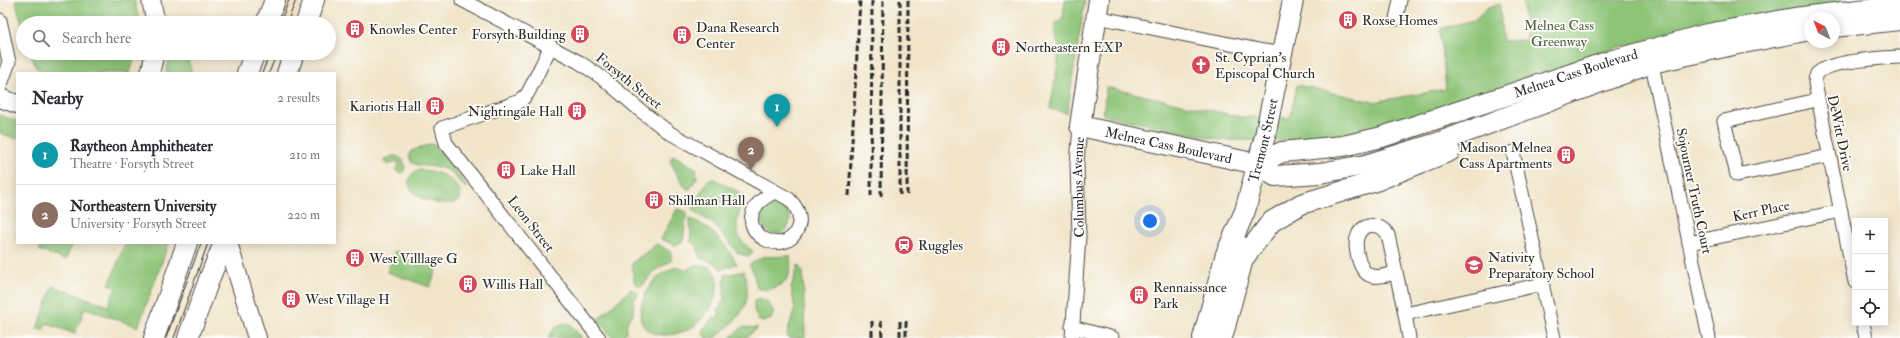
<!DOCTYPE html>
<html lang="en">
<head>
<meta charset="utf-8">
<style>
  body { margin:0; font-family:"IM FELL Double Pica",serif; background:#f2f2f3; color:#2b2b33 }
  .controls { position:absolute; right:12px; bottom:12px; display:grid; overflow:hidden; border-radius:0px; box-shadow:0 2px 10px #0003 }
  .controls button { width:36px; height:36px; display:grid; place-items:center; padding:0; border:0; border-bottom:1px solid #e1e1e2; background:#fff; color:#2b2b33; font:20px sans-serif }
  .compass { position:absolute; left:1804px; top:12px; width:36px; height:36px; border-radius:50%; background:#fff; box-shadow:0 2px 10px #0003; rotate:318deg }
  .you { position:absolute; left:1150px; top:221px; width:14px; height:14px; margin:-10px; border:3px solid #fff; border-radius:50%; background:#1a73e8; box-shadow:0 0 0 6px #1a73e833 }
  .badge { display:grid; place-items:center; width:26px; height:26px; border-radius:50%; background:#d1495b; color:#fff; font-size:13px; font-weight:700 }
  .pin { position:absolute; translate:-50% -33px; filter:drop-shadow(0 1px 2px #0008) }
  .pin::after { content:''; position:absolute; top:21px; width:14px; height:12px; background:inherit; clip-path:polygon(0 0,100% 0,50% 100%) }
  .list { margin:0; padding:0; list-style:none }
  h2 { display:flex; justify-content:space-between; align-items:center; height:52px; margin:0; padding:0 16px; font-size:17px }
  h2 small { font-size:13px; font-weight:400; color:#7c7c81 }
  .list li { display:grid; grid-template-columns:26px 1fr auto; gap:12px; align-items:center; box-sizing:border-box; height:60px; padding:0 16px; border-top:1px solid #e1e1e2 }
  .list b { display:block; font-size:15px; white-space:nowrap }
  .list p { margin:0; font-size:13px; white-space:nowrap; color:#7c7c81 }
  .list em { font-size:13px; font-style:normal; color:#7c7c81 }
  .icon { flex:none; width:22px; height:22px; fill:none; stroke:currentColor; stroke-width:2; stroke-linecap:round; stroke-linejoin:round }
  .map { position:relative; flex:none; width:1900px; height:338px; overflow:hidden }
  .search { position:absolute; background:#fff; box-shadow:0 2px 10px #0003; left:16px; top:16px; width:320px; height:44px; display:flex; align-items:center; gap:10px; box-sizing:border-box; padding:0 14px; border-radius:22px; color:#7c7c81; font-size:15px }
  .panel { position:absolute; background:#fff; box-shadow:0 2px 10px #0003; left:16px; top:72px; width:320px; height:172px; border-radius:0px }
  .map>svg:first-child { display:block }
  .green { fill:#8dc477; stroke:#5c7851 }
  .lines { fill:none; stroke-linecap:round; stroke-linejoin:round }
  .street-casing { stroke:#494743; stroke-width:15 }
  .secondary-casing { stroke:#494743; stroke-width:20 }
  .primary-casing { stroke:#494743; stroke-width:22 }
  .street { stroke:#fff; stroke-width:13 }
  .secondary { stroke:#fff; stroke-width:18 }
  .primary { stroke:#fff; stroke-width:20 }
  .tram { stroke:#2b2b2b; stroke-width:1 }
  .rail { stroke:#2b2b2b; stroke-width:3; stroke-dasharray:6 3; stroke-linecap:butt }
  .labels { text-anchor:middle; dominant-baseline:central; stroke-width:3.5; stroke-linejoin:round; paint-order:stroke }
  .poi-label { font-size:14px; fill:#2b2b2b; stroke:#fdfcf7; text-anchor:start }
  .park-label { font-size:14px; fill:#4d6146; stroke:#fdfcf7 }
  .street-label { font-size:14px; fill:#2b2b2b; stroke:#fdfcf7 }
</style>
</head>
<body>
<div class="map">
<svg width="1900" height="338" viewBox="0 0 1900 338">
  <rect width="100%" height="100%" fill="#fdfcf7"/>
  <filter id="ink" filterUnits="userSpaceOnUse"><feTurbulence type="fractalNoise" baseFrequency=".025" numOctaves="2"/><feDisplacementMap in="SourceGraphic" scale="8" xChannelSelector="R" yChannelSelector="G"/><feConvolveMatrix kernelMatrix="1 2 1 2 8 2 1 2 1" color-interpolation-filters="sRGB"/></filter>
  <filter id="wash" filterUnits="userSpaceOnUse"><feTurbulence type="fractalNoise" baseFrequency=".012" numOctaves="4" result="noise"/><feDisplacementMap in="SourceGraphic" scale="16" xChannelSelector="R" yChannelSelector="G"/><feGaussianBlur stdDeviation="0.9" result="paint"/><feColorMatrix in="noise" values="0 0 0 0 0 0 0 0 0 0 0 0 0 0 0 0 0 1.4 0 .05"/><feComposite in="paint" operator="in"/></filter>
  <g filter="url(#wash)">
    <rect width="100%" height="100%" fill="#f1e4c9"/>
    <g class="green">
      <polygon points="15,0 134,0 140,23 23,23 23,26"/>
      <path d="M1065 0H1085L1067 113 1050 109C1053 90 1058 69 1059 50 1059 40 1052 37 1055 23L1063 18Z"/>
      <polygon points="1532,0 1890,0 1730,20 1616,48 1493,93 1371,131 1299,141 1221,140 1103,115 1106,87 1241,117 1290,118 1297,85 1374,102 1446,89 1440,29 1477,19 1488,7 1500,4 1502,41 1526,40 1523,1"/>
      <polygon points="31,53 136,53 130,73 49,73 36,68"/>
      <polygon points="170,53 186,53 192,73 166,73"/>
      <polygon points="0,115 17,121 17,139 0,133"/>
      <path d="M431 144 437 146 465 184 466 188C458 182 454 173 445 169 434 165 419 168 411 162L409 155 411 151Z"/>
      <polygon points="673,155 697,169 696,173 698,176 689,190 683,185 670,161"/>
      <path d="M393 156C403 156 408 164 403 173L396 171 400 161 387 165 383 160Z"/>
      <path d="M417 170C433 169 464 179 460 200 441 213 389 190 417 170Z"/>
      <path d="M709 179H714L739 192C747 214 722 230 753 251L750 256 743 255 738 253 713 224 694 211 693 205Z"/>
      <circle cx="776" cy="220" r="14"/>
      <polygon points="677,209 687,212 683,241 675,245 661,239"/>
      <path d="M690 219C710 225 728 247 737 264L721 269 715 263 700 258 697 246 691 242Z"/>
      <polygon points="41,243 72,243 66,260 39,250"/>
      <polygon points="125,243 169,243 138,327 85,308 75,334 46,323 43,331 37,329 53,286 108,306 116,287 109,285"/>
      <polygon points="657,244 671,252 671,261 656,270 642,286 639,286 634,282 632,263"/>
      <polygon points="395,251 438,265 430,287 387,272"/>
      <path d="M790 256C791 261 791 270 789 275 785 286 768 293 757 288L753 271 749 265 762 257Z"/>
      <path d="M695 265C739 260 714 337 664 335 629 334 639 298 655 280 660 274 667 271 675 267L686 270Z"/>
      <polygon points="798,265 803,272 805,338 788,338 787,333 795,308 791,288"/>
      <path d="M744 271C754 306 741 316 715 338H706L703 334V329L714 317 717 318 720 312 718 310 726 296H724L725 275Z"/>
      <polygon points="631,289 638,293 636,298 634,298 633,314 627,322 626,333 620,338 612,338 598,319"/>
      <polygon points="759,298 768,302 774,312 771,319 763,322 758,320 754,309 754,300"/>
      <polygon points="564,323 570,324 582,338 548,338 556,326"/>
      <polygon points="743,327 758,328 745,338 730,338"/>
    </g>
  </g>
  <g filter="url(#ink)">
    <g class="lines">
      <g class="street-casing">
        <g id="street">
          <path d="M462 0 579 62 604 79 641 111 670 133 789 199C796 206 801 214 799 224 790 262 734 235 757 205 761 199 768 196 774 192"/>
          <polyline points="1097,17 1264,51 1282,54"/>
          <polyline points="1396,19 1400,0"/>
          <polyline points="0,20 9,62 0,87"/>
          <polyline points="551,46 528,93 521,101 442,128 446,143 599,338"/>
          <polyline points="1650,55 1709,338"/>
          <polyline points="1817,100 1724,121 1737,175 1829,156"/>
          <polyline points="1513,152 1554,338"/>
          <polyline points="1689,243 1841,211"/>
          <path d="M1396 273C1389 274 1379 278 1372 276 1359 273 1353 245 1358 235 1364 221 1382 224 1388 235L1405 314 1409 338"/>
          <path d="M1855 282 1815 83C1815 81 1816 76 1817 74 1827 61 1883 58 1900 57"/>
          <polyline points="1405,314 1543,284"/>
          <polyline points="1863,323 1866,338"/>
          <polyline points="1072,327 1113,338"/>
          <path id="s1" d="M1072 338 1079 236 1077 164 1080 126"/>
        </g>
      </g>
      <g class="secondary-casing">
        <g id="secondary">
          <polyline points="151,0 156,23"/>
          <polyline points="150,73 155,53"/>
          <polyline points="0,98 17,104"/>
          <polyline points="228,243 257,338"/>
        </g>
      </g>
      <g class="primary-casing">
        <g id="primary">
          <path id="s2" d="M1099 0 1080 126 1257 164 1275 176 1320 173 1365 165 1437 143 1652 63 1733 45 1810 30"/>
          <polyline points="266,23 275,0"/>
          <polyline points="306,23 314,0"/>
          <polyline points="1834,27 1900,20"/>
          <polyline points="247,73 255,53"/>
          <polyline points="287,73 294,53"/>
          <path id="s3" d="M1257 164 1282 152 1343 146 1382 137 1610 61 1707 34 1794 18 1900 5"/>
          <polyline points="1243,259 1271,222 1301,204 1373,182 1450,151"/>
          <polyline points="154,338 187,243"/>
          <polyline points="188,338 210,277 224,243"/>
          <path id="s4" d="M1203 338 1226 254 1245 211 1265 136 1293 0"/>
          <polyline points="1222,338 1243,259 1243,247"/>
        </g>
      </g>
      <use href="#street" class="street"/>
      <use href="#secondary" class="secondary"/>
      <use href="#primary" class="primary"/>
      <g class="tram">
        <polyline points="280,23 289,0"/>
        <polyline points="287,23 296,0"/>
        <polyline points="262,73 270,53"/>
        <polyline points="269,73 277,53"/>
        <polyline points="166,338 201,243"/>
        <polyline points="174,338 208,243"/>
      </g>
      <g class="rail">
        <polyline points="900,195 900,0"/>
        <polyline points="907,195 908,0"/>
        <polyline points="849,196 860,0"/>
        <polyline points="871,196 872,0"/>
        <polyline points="881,196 883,0"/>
        <polyline points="872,321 872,338"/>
        <polyline points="881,321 882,338"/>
        <polyline points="900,321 900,338"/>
        <polyline points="906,321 906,338"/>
      </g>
    </g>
  </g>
  <defs>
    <g id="building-disc" transform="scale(1)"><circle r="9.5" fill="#d1495b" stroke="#fdfcf7"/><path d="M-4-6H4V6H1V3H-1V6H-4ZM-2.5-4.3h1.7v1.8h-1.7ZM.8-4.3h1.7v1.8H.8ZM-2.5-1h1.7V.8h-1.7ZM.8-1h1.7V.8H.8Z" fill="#fff"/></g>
    <g id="church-disc" transform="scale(1)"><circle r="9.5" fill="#d1495b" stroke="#fdfcf7"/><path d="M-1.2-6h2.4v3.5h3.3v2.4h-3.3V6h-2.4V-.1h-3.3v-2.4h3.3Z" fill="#fff"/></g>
    <g id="station-disc" transform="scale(1)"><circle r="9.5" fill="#d1495b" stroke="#fdfcf7"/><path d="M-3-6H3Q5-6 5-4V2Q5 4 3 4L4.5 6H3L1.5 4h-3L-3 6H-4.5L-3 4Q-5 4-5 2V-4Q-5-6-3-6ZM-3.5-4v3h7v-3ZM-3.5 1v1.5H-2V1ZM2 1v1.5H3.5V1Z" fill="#fff"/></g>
    <g id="school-disc" transform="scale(1)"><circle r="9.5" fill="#d1495b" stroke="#fdfcf7"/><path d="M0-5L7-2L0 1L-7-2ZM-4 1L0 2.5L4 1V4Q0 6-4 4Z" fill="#fff"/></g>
  </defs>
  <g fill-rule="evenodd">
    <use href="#building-disc" x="1348" y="20"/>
    <use href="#building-disc" x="355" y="29"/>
    <use href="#building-disc" x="580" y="34"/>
    <use href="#building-disc" x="682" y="35"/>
    <use href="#building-disc" x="1001" y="47"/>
    <use href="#church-disc" x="1201" y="65"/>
    <use href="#building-disc" x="435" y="106"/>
    <use href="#building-disc" x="577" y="111"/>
    <use href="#building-disc" x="1566" y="155"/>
    <use href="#building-disc" x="506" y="170"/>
    <use href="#building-disc" x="654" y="200"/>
    <use href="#station-disc" x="904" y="245"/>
    <use href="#building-disc" x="355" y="258"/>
    <use href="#school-disc" x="1474" y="265"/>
    <use href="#building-disc" x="468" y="284"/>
    <use href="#building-disc" x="1139" y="295"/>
    <use href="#building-disc" x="291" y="299"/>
  </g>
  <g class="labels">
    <g class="poi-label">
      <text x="1362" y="20">Roxse Homes</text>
      <text x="696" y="27">Dana Research<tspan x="696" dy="16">Center</tspan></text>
      <text x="369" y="29">Knowles Center</text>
      <text x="566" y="34" text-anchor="end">Forsyth Building</text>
      <text x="1015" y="47">Northeastern EXP</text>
      <text x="1215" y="57">St. Cyprian's<tspan x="1215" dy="16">Episcopal Church</tspan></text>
      <text x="421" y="106" text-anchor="end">Kariotis Hall</text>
      <text x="563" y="111" text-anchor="end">Nightingale Hall</text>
      <text x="1552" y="147" text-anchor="end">Madison Melnea<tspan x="1552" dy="16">Cass Apartments</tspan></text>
      <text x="520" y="170">Lake Hall</text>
      <text x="668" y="200">Shillman Hall</text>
      <text x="918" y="245">Ruggles</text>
      <text x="1488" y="257">Nativity<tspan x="1488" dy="16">Preparatory School</tspan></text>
      <text x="369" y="258">West Villlage G</text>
      <text x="482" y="284">Willis Hall</text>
      <text x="1153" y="287">Rennaissance<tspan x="1153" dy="16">Park</tspan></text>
      <text x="305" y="299">West Village H</text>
    </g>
    <g class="park-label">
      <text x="1559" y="25">Melnea Cass<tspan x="1559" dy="16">Greenway</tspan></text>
    </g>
    <g class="street-label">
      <text stroke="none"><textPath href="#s3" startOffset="333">Melnea Cass Boulevard</textPath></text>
      <text transform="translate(629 81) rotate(39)">Forsyth Street</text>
      <text transform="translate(1840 133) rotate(78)">DeWitt Drive</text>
      <text stroke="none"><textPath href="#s4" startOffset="207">Tremont Street</textPath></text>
      <text stroke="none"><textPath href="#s2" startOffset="218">Melnea Cass Boulevard</textPath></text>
      <text stroke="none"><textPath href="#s1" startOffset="151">Columbus Avenue</textPath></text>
      <text transform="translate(1694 191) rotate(78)">Sojourner Truth Court</text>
      <text transform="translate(1761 211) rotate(-12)">Kerr Place</text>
      <text transform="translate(531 224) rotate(52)">Leon Street</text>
    </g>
  </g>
</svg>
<div class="controls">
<button>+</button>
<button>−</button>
<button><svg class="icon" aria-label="locate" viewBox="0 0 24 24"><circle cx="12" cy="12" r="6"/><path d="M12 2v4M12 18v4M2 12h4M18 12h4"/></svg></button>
</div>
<svg class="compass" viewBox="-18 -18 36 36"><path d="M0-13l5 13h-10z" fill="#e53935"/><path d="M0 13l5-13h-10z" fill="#7c7c81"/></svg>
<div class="you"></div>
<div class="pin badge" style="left:777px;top:127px;background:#0f9aa8">1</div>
<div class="pin badge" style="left:751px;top:170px;background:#8d6e63">2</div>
<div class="search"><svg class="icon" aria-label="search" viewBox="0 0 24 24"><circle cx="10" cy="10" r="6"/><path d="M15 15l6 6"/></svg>Search here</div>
<section class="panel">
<h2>Nearby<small>2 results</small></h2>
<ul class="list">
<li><span class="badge" style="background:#0f9aa8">1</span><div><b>Raytheon Amphitheater</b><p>Theatre · Forsyth Street</p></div><em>210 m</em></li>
<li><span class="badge" style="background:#8d6e63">2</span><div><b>Northeastern University</b><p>University · Forsyth Street</p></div><em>220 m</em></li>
</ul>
</section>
</div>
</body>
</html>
